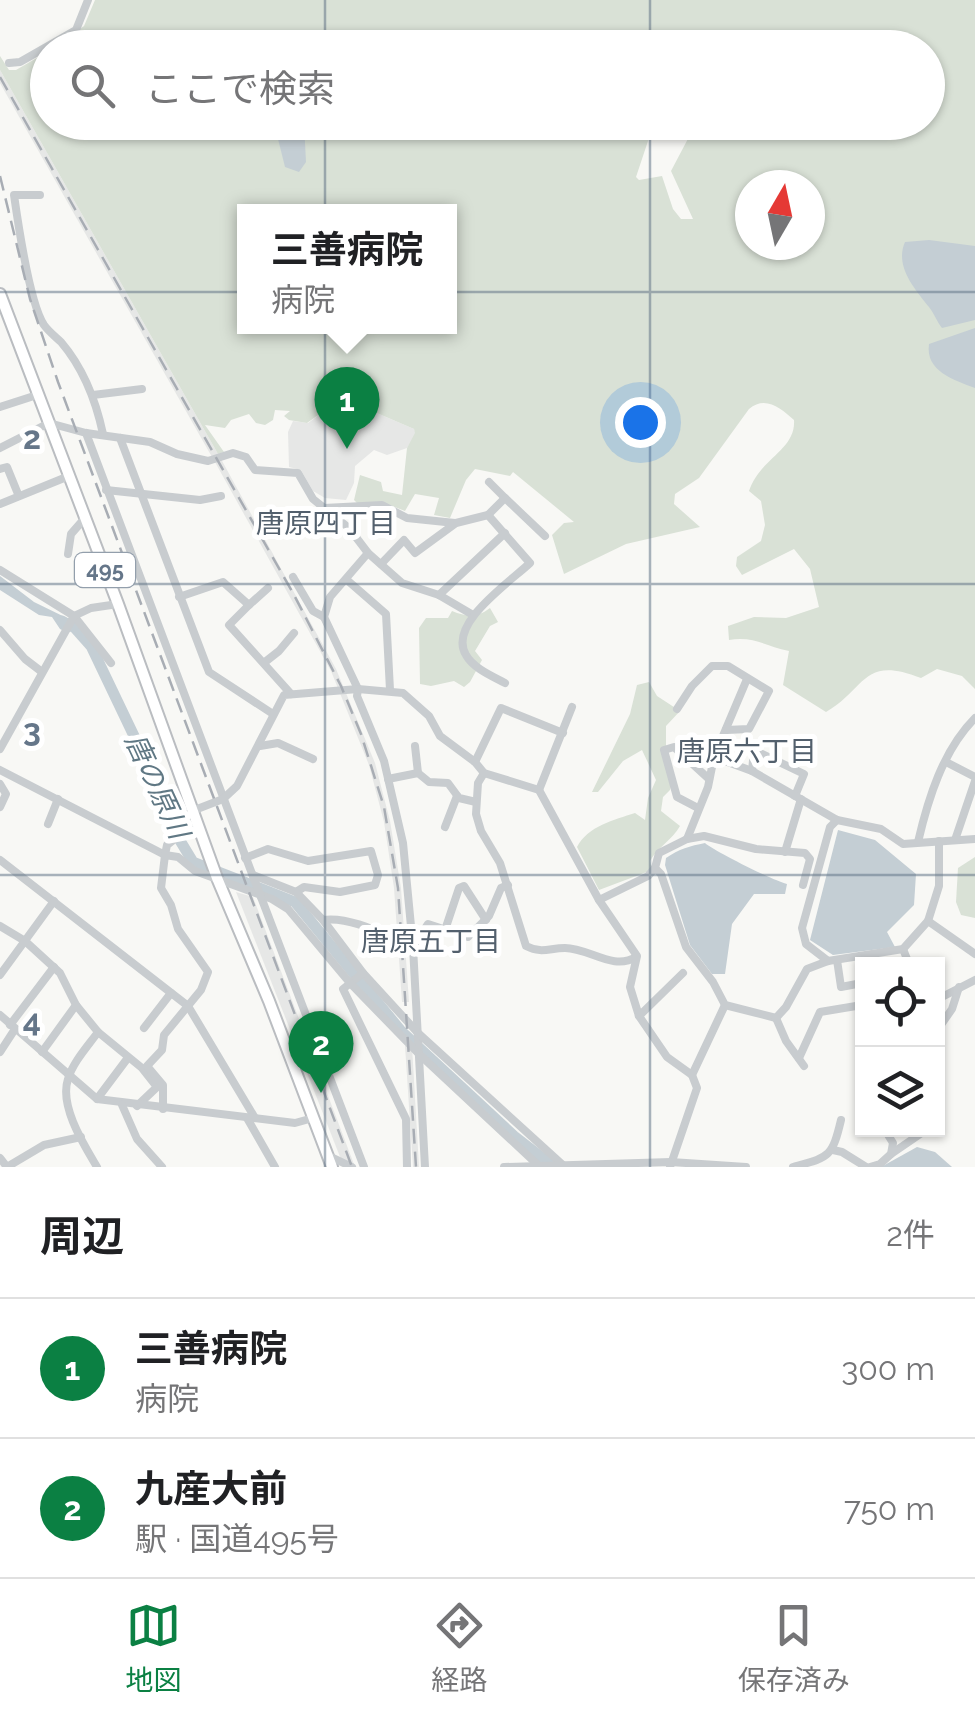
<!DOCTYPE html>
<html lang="ja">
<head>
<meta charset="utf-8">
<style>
  body { margin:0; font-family:Raleway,"Noto Sans JP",sans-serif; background:#f2f2f2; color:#202124 }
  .controls { position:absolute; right:30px; bottom:30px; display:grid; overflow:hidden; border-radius:0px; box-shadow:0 2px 8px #0004 }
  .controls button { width:90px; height:90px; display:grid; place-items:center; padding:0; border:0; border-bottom:2px solid #e0e0e0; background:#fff; color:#202124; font:50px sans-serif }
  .compass { position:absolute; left:735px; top:170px; width:90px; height:90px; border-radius:50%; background:#fff; box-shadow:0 2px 8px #0004; rotate:9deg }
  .you { position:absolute; left:640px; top:422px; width:35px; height:35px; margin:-25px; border:8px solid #fff; border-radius:50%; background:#1a73e8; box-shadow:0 0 0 15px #1a73e833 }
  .badge { display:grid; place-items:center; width:65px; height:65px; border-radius:50%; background:#0b8043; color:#fff; font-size:32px; font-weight:700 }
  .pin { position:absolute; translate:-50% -82px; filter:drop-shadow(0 2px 5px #0008) }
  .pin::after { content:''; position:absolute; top:52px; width:35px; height:30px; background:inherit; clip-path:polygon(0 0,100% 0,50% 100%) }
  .popup { position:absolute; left:237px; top:204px; width:220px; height:130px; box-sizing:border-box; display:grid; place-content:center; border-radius:0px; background:#fff; filter:drop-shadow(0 2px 8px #0005); font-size:32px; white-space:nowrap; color:#757577 }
  .popup b { font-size:38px; color:#202124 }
  .popup::after { content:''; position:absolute; left:50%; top:100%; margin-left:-20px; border:20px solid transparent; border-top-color:#fff }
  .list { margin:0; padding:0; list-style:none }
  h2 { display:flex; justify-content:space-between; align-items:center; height:130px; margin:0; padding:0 40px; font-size:42px }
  h2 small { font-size:32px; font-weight:400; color:#757577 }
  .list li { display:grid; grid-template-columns:65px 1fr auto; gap:30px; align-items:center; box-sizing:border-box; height:140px; padding:0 40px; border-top:2px solid #e0e0e0 }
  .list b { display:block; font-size:38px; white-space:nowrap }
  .list p { margin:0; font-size:32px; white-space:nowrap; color:#757577 }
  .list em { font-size:32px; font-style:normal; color:#757577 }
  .icon { flex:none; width:55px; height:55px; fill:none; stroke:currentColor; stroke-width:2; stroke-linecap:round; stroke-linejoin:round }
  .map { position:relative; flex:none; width:975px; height:1167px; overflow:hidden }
  .search { position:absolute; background:#fff; box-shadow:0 2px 8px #0004; left:30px; right:30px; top:30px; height:110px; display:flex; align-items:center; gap:25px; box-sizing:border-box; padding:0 35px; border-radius:55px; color:#757577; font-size:38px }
  .sheet { height:410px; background:#fff }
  nav { display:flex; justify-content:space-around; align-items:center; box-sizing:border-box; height:140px; border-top:2px solid #e0e0e0; background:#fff; font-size:28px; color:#757577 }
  nav a { display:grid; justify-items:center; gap:5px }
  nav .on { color:#0b8043 }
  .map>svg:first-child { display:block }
  .built { fill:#e6e7e6 }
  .green { fill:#d9e1d6; fill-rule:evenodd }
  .water { fill:#c4ced4 }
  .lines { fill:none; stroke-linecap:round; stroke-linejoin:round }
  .river { stroke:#c4ced4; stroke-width:11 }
  .highway-casing { stroke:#babdc1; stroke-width:14 }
  .minor { stroke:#c8cccf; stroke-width:8 }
  .highway { stroke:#fff; stroke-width:10 }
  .rail { stroke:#a8adb4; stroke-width:2.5; stroke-dasharray:15 8; stroke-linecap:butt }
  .minor-bridge { stroke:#c8cccf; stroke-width:8 }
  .grid { fill:none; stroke:#657689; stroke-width:2.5; stroke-opacity:0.55 }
  .labels { text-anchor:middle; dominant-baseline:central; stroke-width:10; stroke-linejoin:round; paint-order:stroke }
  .shield { fill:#fff; stroke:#939fac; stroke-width:2.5 }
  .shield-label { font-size:22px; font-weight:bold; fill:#657689 }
  .neighbourhood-label { font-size:28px; fill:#53606d; stroke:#fff }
  .water-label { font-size:28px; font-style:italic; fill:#607884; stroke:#fff }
  .grid-label { font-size:32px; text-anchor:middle; font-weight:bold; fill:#657689; stroke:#fff; stroke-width:10; stroke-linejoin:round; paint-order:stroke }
</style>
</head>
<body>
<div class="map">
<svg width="975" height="1167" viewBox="0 0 975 1167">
  <rect width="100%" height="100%" fill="#f8f8f5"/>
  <g class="built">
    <polygon points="0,70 218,454 212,457 26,129 0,83"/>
    <polygon points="342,398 414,429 416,434 407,448 387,455 374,450 355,466 354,483 346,500 325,498 313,491 301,470 289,467 288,432 293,421 308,423"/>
    <polygon points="221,459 336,669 375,763 390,821 401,888 409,1002 402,1002 394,888 384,822 369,765 331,671 215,462"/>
    <polygon points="236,892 253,897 355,1167 344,1167"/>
    <polygon points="405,1046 412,1046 419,1167 413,1167"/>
  </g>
  <g class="green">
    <path d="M95 0H975V689L962 676 937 669 921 678C862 655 867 688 826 712L783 685 789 651C765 646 754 636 729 640L728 626 754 617 786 618 819 607 810 569 794 549 742 575 736 566 737 557 761 541 765 525 761 501 749 491C760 458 796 450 794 420 781 408 765 395 749 409L699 478 675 494 674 504 700 527 626 544 564 574 552 535 564 523 574 522 513 472 510 476 475 469 466 480 450 518 434 515 439 498 415 494 405 511 382 502 358 504 354 500 360 475 381 482 383 491 402 495 407 448 415 433 414 429 342 398 307 423 289 420 284 416 290 411 275 410 273 420 265 425 256 423 249 414 231 420 225 428 205 425 224 452 218 454 0 70V56L9 70H16L47 52 48 122 654 123 636 177 639 180 662 176 673 209 681 219H693L671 171 691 133 677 123 928 122V48H688L687 40 682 48 55 47 84 26ZM750 185H810V245H750ZM245 212H450V326H245Z"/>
    <path d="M490 608 498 622 490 626 475 651 482 660 470 682 464 687 454 681 431 686 420 684 419 628 426 618H448L452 611C467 617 477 618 490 608Z"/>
    <path d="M649 682 657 696 680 711 666 726V767L674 776 670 790 663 797 661 811 680 826C672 840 658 847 650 861L652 870 599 890 577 847C588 826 614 820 635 813L645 820 648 798 656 780 642 750 623 761 598 792H592L630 714 637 685Z"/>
    <polygon points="975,857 975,918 961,915 956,902 958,868"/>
  </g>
  <g class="water">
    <polygon points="274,123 304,123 306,162 299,172 285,167"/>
    <path d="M929 240 975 246V320L942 328C937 322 934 313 929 307 916 290 894 267 905 242Z"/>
    <path d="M975 328V388C954 380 925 371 929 344Z"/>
    <polygon points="0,576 34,602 75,622 75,628 68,633 60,629 52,617 39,615 0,590"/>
    <polygon points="838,830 875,840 916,874 914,905 887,932 895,947 833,955 810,940"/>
    <path d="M705 843C714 851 776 882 787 884L785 894H754L732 924 725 974H712L690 945 665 865 666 858C679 849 690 846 705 843Z"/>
    <polygon points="917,1147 935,1152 952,1167 881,1167"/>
  </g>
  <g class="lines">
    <polyline class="river" points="62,621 75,628 91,646 156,782 170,824 193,862 295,902 401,1031 514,1136 554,1167"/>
    <g class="highway-casing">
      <polyline id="highway" points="0,294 118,604 217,878 269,1001 332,1167"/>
    </g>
    <g class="minor">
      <polyline points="9,63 20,62 76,30 88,0"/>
      <path d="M40 195H14C18 223 30 304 44 325 49 332 56 337 61 342 84 369 96 401 103 434"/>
      <polyline points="93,395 142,389"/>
      <polyline points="0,407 37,395"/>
      <polyline points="86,433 254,879"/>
      <polyline points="120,438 209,672 273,714"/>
      <polyline points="0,448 49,423 86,433 150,442 177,454 208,461 233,453 246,457 255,470 298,473 313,499 349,528 368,553 402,583 439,595 473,615"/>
      <polyline points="0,469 7,467 18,494"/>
      <polyline points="489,482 505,498"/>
      <polyline points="106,490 200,500 221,496"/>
      <polyline points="0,504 69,476"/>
      <polyline points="324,508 382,505 407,518 455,523"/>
      <polyline points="488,515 505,498 545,536"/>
      <polyline points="368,553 330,597 324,617 358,689 357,696 384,761 403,843 413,947 425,1167"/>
      <polyline points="68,554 71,534 85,518"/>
      <path d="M381 564 404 540 415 553 456 523 488 515 530 563C510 582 447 624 466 655 473 668 492 676 505 683"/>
      <polyline points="0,570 74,616 111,663"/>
      <polyline points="293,577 313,611 324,617"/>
      <polyline points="347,580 386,614 390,690"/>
      <polyline points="439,595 505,533"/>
      <polyline points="179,597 223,582 249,605 229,625 291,694"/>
      <polyline points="249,605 268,588"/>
      <polyline points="0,630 25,659 42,672"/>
      <polyline points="265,662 279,651 294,633"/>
      <polyline points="677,709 692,686 712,666 728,666 769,691 749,729 726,730"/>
      <polyline points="260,746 278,743 313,759"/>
      <polyline points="415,746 418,773"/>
      <polyline points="0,749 74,616 91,608 118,604"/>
      <polyline points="714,757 747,679"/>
      <polyline points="475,762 501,708 563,733"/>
      <polyline points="946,762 975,777"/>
      <polyline points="0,770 165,855 167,845 196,822"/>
      <polyline points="752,771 754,750 804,774 795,796"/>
      <path d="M484 773 478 783 476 814 481 831 500 863 526 946C542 954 549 948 565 948 589 948 613 971 636 957"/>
      <polyline points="388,779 418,773 429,782 448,783 459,798 476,802"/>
      <polyline points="0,784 6,794 0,807"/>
      <polyline points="539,790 572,707"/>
      <polyline points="698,808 677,797 664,750 674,747 709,779"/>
      <polyline points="192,811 223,799 237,786 284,695 358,689 403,693 429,716 440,736 475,762 484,773 539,790 599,900 637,956 630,987 639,1016 667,1057 692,1075 697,1088 670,1167"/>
      <polyline points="48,824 58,799"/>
      <polyline points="445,827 457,796"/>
      <polyline points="687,839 704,836 756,849 805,853 810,859 803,885"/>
      <polyline points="955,840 975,781"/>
      <path d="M918 842C928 799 943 750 975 718"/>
      <polyline points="785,852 801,799"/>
      <polyline points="245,858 268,849 308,861 371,851 378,875 375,885 340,892 304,887 296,892"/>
      <polyline points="0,860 188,1006 255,1118"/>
      <path d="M253 875 296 892 323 920C352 916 386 936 413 947"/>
      <polyline points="261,897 364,1167"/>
      <polyline points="599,900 648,876 655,868"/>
      <polyline points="323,920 363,973 418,1033 565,1167"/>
      <polyline points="928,921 939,886 939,841"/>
      <polyline points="0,926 25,941 60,973 76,1005 98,1032 142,1068 157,1087 137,1106"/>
      <polyline points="445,930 459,888 464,886 486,920"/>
      <polyline points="413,947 428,924 468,937 489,916 501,888 508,885"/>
      <polyline points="903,949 909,964"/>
      <polyline points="837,960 841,987 862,983"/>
      <polyline points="828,961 806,944 802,928 830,827 837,820"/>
      <polyline points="363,973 343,989 406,1119 407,1167"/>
      <polyline points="0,975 54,901"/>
      <polyline points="938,999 975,980"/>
      <polyline points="0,1015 97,1099 295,1123 313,1118"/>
      <polyline points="639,1016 683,973"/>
      <polyline points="776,1018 725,1005 713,982 686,947 661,874 655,868 659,853 687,839 708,787 714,757 752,771 837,820 881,829 903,844 975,839"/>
      <polyline points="776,1018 786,1007 807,969 828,961 903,949 928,921 975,954"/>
      <polyline points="776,1018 786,1041 804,1066"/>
      <polyline points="10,1025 54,967"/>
      <polyline points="144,1028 171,993"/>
      <polyline points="938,1029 952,1009 959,987"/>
      <polyline points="0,1052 15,1029"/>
      <polyline points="42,1052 76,1005"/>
      <polyline points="799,1058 820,1012 862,1005"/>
      <polyline points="692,1075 725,1005"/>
      <polyline points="97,1099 127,1059"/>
      <polyline points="122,1105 137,1139 162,1167"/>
      <polyline points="163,1109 163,1085 147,1066 162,1050 164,1035 201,990 208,972 178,929 171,905 161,888 165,855 178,857 195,871 272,899 288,909 350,983 419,1054 540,1167"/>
      <polyline points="247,1118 275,1167"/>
      <polyline points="833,1150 842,1152 866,1167"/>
      <polyline points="891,1154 926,1130"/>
      <polyline points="329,1156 352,1167"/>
      <polyline points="0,1158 7,1167"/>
      <polyline points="7,1167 44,1145 81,1137"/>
      <path d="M97 1167C84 1145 59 1106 68 1079 73 1062 88 1046 98 1032"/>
      <polyline points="504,1167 671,1162 746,1167"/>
      <path d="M793 1167C829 1157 832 1158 841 1120"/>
      <polyline points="870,1167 880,1164 891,1154 893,1143 885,1130"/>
    </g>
    <use href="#highway" class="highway"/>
    <g class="rail">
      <polyline points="0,77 293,593 341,686 361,734 384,807 398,888 416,1167"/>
      <polyline points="0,176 30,299 58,382 352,1167"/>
    </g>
    <polyline class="minor-bridge" points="254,879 261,897"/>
  </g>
  <path class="grid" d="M325 0V48M650 0V48M325 122V1167M650 122V1167M0 292H975M0 584H975M0 875H975"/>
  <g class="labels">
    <rect class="shield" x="75" y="553" width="60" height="34" rx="8"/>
    <g class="shield-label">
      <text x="105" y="570">495</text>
    </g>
    <g class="neighbourhood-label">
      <text x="326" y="523">唐原四丁目</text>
      <text x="747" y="751">唐原六丁目</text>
      <text x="431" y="941">唐原五丁目</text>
    </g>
    <g class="water-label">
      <text transform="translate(157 786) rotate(65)">唐の原川</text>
    </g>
  </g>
  <g class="grid-label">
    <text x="32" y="449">2</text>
    <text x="32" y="741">3</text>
    <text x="32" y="1032">4</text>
  </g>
</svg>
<div class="controls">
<button><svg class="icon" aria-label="locate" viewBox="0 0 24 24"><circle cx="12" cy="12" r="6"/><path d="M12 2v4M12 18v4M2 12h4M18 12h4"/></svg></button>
<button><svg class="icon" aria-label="layers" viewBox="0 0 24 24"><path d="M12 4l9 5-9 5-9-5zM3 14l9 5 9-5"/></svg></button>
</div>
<svg class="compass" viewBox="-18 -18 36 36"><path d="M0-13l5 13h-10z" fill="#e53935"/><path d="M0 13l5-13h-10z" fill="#757577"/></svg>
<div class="you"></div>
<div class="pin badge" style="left:347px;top:449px">1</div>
<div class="popup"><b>三善病院</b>病院</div>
<div class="pin badge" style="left:321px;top:1093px">2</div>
<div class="search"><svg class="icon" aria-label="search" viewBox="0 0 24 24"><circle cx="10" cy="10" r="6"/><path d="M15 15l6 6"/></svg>ここで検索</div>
</div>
<section class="sheet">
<h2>周辺<small>2件</small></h2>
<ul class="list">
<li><span class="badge">1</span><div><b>三善病院</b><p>病院</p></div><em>300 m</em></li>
<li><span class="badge">2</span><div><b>九産大前</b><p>駅 · 国道495号</p></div><em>750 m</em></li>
</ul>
</section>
<nav>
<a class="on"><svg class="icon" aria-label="map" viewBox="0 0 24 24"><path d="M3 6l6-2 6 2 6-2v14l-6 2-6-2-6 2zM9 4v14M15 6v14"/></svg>地図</a>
<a><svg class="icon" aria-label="directions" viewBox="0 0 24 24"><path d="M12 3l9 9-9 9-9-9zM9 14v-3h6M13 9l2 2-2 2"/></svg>経路</a>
<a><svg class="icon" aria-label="saved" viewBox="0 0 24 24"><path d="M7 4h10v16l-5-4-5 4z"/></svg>保存済み</a>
</nav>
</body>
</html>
